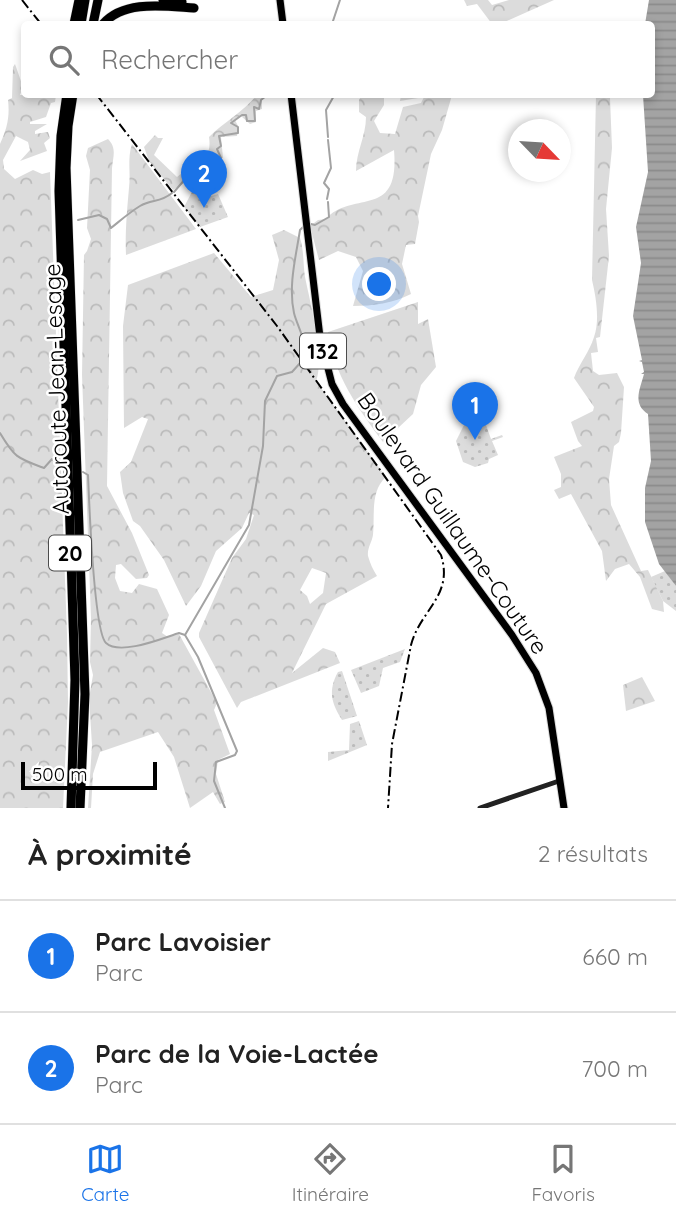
<!DOCTYPE html>
<html lang="fr">
<head>
<meta charset="utf-8">
<style>
  body { margin:0; font-family:Quicksand,sans-serif; background:#f6f6f6; color:#222 }
  .compass { position:absolute; left:508px; top:119px; width:63px; height:63px; border-radius:50%; background:#fff; box-shadow:0 4px 10px #0003; rotate:115deg }
  .scale { position:absolute; left:21px; bottom:18px; width:136px; box-sizing:border-box; padding-left:7px; border:4px solid #000; border-top:0; font-size:19px; line-height:24px; white-space:nowrap; color:#000; -webkit-text-stroke:5px #fff; paint-order:stroke }
  .you { position:absolute; left:380px; top:285px; width:24px; height:24px; margin:-18px; border:5px solid #fff; border-radius:50%; background:#1a73e8; box-shadow:0 0 0 10px #1a73e833 }
  .badge { display:grid; place-items:center; width:46px; height:46px; border-radius:50%; background:#1a73e8; color:#fff; font-size:23px; font-weight:700 }
  .pin { position:absolute; translate:-50% -58px; filter:drop-shadow(0 2px 4px #0008) }
  .pin::after { content:''; position:absolute; top:37px; width:24px; height:21px; background:inherit; clip-path:polygon(0 0,100% 0,50% 100%) }
  .list { margin:0; padding:0; list-style:none }
  h2 { display:flex; justify-content:space-between; align-items:center; height:91px; margin:0; padding:0 28px; font-size:30px }
  h2 small { font-size:23px; font-weight:400; color:#767676 }
  .list li { display:grid; grid-template-columns:46px 1fr auto; gap:21px; align-items:center; box-sizing:border-box; height:112px; padding:0 28px; border-top:2px solid #e0e0e0 }
  .list b { display:block; font-size:26px; white-space:nowrap }
  .list p { margin:0; font-size:23px; white-space:nowrap; color:#767676 }
  .list em { font-size:23px; font-style:normal; color:#767676 }
  .icon { flex:none; width:38px; height:38px; fill:none; stroke:currentColor; stroke-width:2; stroke-linecap:round; stroke-linejoin:round }
  .map { position:relative; flex:none; width:676px; height:808px; overflow:hidden }
  .search { position:absolute; background:#fff; box-shadow:0 4px 10px #0003; left:21px; right:21px; top:21px; height:77px; display:flex; align-items:center; gap:18px; box-sizing:border-box; padding:0 24px; border-radius:7px; color:#767676; font-size:26px }
  .sheet { height:315px; background:#fff }
  nav { display:flex; justify-content:space-around; align-items:center; box-sizing:border-box; height:98px; border-top:2px solid #e0e0e0; background:#fff; font-size:19px; color:#767676 }
  nav a { display:grid; justify-items:center; gap:4px }
  nav .on { color:#1a73e8 }
  .map>svg:first-child { display:block }
  .grass { fill:url(#grass-dots) }
  .forest { fill:url(#forest-crowns); fill-rule:evenodd }
  .water { fill:url(#water-rules) }
  .lines { fill:none; stroke-linecap:round; stroke-linejoin:round }
  .stream { stroke:#a3a3a3; stroke-width:2 }
  .primary-casing { stroke:#dbdbdb; stroke-width:9 }
  .highway-casing { stroke:#dbdbdb; stroke-width:10 }
  .secondary { stroke:#222; stroke-width:5 }
  .primary { stroke:#000; stroke-width:7 }
  .highway { stroke:#000; stroke-width:9 }
  .rail { stroke:#000; stroke-width:2; stroke-dasharray:10 3.5 2 3.5; stroke-linecap:butt }
  .labels { text-anchor:middle; dominant-baseline:central; stroke-width:5; stroke-linejoin:round; paint-order:stroke }
  .shield { fill:#fff; stroke:#4c4c4c; stroke-width:2 }
  .shield-label { font-size:21px; font-weight:bold; fill:#000 }
  .street-label { font-size:23px; fill:#000; stroke:#fff }
</style>
</head>
<body>
<div class="map">
<svg width="676" height="808" viewBox="0 0 676 808">
  <defs>
    <pattern id="grass-dots" width="8" height="8" patternUnits="userSpaceOnUse" patternTransform="scale(1.75)"><rect width="8" height="8" fill="#dcdcdc"/><path d="M2 2h.1M6 6h.1" fill="none" stroke="#bbb" stroke-width="1.8" stroke-linecap="round"/></pattern>
    <pattern id="forest-crowns" width="20" height="18" patternUnits="userSpaceOnUse" patternTransform="scale(1.75)"><rect width="20" height="18" fill="#dcdcdc"/><path d="M2 6a3 3 0 1 1 6 0M12 15a3 3 0 1 1 6 0" fill="none" stroke="#bbb"/></pattern>
    <pattern id="water-rules" width="6" height="5" patternUnits="userSpaceOnUse" patternTransform="scale(1.75)"><rect width="6" height="5" fill="#a3a3a3"/><path d="M0 2.5h6" fill="none" stroke="#8b8b8b"/></pattern>
  </defs>
  <rect width="100%" height="100%" fill="#fff"/>
  <g class="grass">
    <polygon points="193,190 196,190 199,200 218,194 228,217 200,227 184,207"/>
    <polygon points="482,414 491,439 502,435 503,437 492,441 498,455 489,459 488,463 475,467 463,462 456,441 465,423"/>
    <polygon points="665,571 676,586 676,611 663,601 651,577"/>
    <polygon points="405,649 400,662 383,668 379,686 361,693 351,670"/>
    <path d="M342 671 357 716 342 720C331 703 328 690 338 672Z"/>
    <polygon points="359,721 367,745 328,761 328,752 349,750 350,724"/>
  </g>
  <g class="forest">
    <polygon points="464,0 488,0 492,5 509,0 554,0 500,24 492,24 477,4 467,6"/>
    <path d="M15 64 23 87 20 95H56L55 102 51 103 46 117 30 122V124H47L35 131V134L48 132 50 138 44 143 47 151 20 161 30 150 28 142 16 136 3 160 4 169 15 179 33 170 42 174 50 172 67 634 68 702 63 808H0V144C7 129 10 117 8 100L12 98 13 67Z"/>
    <path d="M262 95V109L256 111V122L250 124 241 116 235 120 238 126 237 136 221 137 223 158 211 162 213 169 210 174 199 178 197 175 173 190 149 161 144 147 155 135 158 138H163L154 155 177 177C194 164 213 163 209 137 224 122 243 112 256 96Z"/>
    <path d="M362 95H384V105L374 121 380 133 395 134 403 107 421 103 424 97 400 101 401 95H452L442 130 431 154 418 216 419 222 415 244 406 245 402 264 411 294C394 303 372 306 353 306L363 271 356 257 338 251 319 260 310 226 318 220 326 219C353 189 400 221 394 150L356 171C356 152 366 136 366 117L359 112V100Z"/>
    <path d="M596 95H617L610 98 612 148 606 209 609 256 600 337 596 338 598 352 591 353 593 371 599 375 617 373 624 387 621 433 619 442 614 446 609 479 611 505 641 571 648 570 663 601 664 612 652 609 640 577 629 564 615 569 606 581 602 551 571 494 559 499 554 490 561 487V474L554 457 582 446 578 441 571 422 593 411 594 407 574 378C579 364 590 351 594 337 600 320 596 297 592 280Z"/>
    <path d="M108 139C117 148 113 157 112 168L107 486 132 533 149 575 147 578 136 579 121 564 116 565 115 578 120 591 132 593 139 584 157 589 169 615 162 633 168 637 179 634 217 703 214 710 230 754 218 760 216 774 225 802 220 804 213 792 190 808 174 757 158 732 100 752 93 774 91 808H88L92 745 89 698 93 675 90 662 91 618 82 375 84 255 87 251 91 239 87 228 90 170 86 156 88 148Z"/>
    <path d="M132 144 196 229 126 255C125 232 127 210 129 188 131 172 127 159 132 144Z"/>
    <path d="M284 230 300 238C304 250 303 264 305 277 310 302 325 358 316 381L386 477C370 491 375 515 373 535 372 542 367 548 368 556 370 563 373 570 377 576L326 604 292 673 323 648 335 652 340 663 241 702 237 708 199 637V633L232 558 246 539 254 515 249 513 242 528 216 551 201 586 186 606 164 560 140 526 133 521 123 493 120 472 131 462 148 419 142 417 124 428 123 326 128 285 214 253 251 297 273 290 279 260 272 235ZM312 568 326 573 323 593 310 604 307 596 300 590Z"/>
    <path d="M418 302V324L428 319 436 367 421 385 413 414 383 442C357 407 334 375 328 332Z"/>
    <polygon points="642,677 655,701 626,711 623,685"/>
  </g>
  <path class="water" d="M649 0H676V586L659 564 645 522V488L651 461 648 414C632 404 640 389 644 374H641L644 372 642 362 639 361 642 360 633 316 641 263 636 227 648 172 643 95 652 94V24H645Z"/>
  <g class="lines">
    <g class="stream">
      <polyline points="332,24 340,0"/>
      <polyline points="328,137 326,110 335,94"/>
      <polyline points="174,192 186,178 221,158 217,149 221,146 219,136 238,133 238,127 231,123 242,115 246,115 247,121 255,121 254,107 259,109 261,100 266,96 279,94"/>
      <polyline points="327,199 329,189 324,183 331,168 328,140"/>
      <path d="M78 220 99 215 107 219 111 228C121 220 130 212 140 206 152 199 160 203 172 193"/>
      <polyline points="311,224 315,225 329,217 328,202"/>
      <path d="M303 360C310 347 297 326 294 313 288 286 296 256 300 230L303 227"/>
      <path d="M0 433C15 458 17 458 44 468L52 459 61 466"/>
      <path d="M83 472 88 475C89 499 94 632 106 643 120 656 163 638 179 633L185 635"/>
      <polyline points="225,808 214,781 216,762 235,755 237,751 198,657 185,635 249,525 263,446 265,401 277,376 292,372 301,362"/>
    </g>
    <g class="primary-casing">
      <g id="primary">
        <polyline points="280,0 283,24"/>
        <polyline points="291,94 320,337 332,384 343,404 512,635 536,673 549,708 564,808"/>
      </g>
    </g>
    <g class="highway-casing">
      <g id="highway">
        <polyline points="163,0 182,2"/>
        <polyline points="74,24 79,0"/>
        <polyline points="81,24 85,0"/>
        <polyline points="93,24 98,0"/>
        <path d="M103 24C124 0 163 6 194 8"/>
        <polyline points="67,94 61,136 59,191 75,680 71,808"/>
        <polyline points="73,94 68,126 66,168 85,694 80,808"/>
      </g>
    </g>
    <polyline class="secondary" points="480,808 559,781"/>
    <use href="#primary" class="primary"/>
    <use href="#highway" class="highway"/>
    <g class="rail">
      <polyline points="22,0 41,24"/>
      <path d="M96 94 277 326 441 555C454 596 420 610 411 645L392 744 388 808"/>
    </g>
  </g>
  <g class="labels">
    <g class="shield">
      <rect x="300" y="333.5" width="46" height="35" rx="5"/>
      <rect x="49" y="535.5" width="42" height="35" rx="5"/>
    </g>
    <g class="shield-label">
      <text x="323" y="351">132</text>
      <text x="70" y="553">20</text>
    </g>
    <g class="street-label">
      <text transform="translate(56 389) rotate(-92)">Autoroute Jean-Lesage</text>
      <text transform="translate(453 523) rotate(55)">Boulevard Guillaume-Couture</text>
    </g>
  </g>
</svg>
<svg class="compass" viewBox="-18 -18 36 36"><path d="M0-13l5 13h-10z" fill="#e53935"/><path d="M0 13l5-13h-10z" fill="#767676"/></svg>
<div class="scale">500 m</div>
<div class="you"></div>
<div class="pin badge" style="left:475px;top:440px">1</div>
<div class="pin badge" style="left:204px;top:208px">2</div>
<div class="search"><svg class="icon" aria-label="search" viewBox="0 0 24 24"><circle cx="10" cy="10" r="6"/><path d="M15 15l6 6"/></svg>Rechercher</div>
</div>
<section class="sheet">
<h2>À proximité<small>2 résultats</small></h2>
<ul class="list">
<li><span class="badge">1</span><div><b>Parc Lavoisier</b><p>Parc</p></div><em>660 m</em></li>
<li><span class="badge">2</span><div><b>Parc de la Voie-Lactée</b><p>Parc</p></div><em>700 m</em></li>
</ul>
</section>
<nav>
<a class="on"><svg class="icon" aria-label="map" viewBox="0 0 24 24"><path d="M3 6l6-2 6 2 6-2v14l-6 2-6-2-6 2zM9 4v14M15 6v14"/></svg>Carte</a>
<a><svg class="icon" aria-label="directions" viewBox="0 0 24 24"><path d="M12 3l9 9-9 9-9-9zM9 14v-3h6M13 9l2 2-2 2"/></svg>Itinéraire</a>
<a><svg class="icon" aria-label="saved" viewBox="0 0 24 24"><path d="M7 4h10v16l-5-4-5 4z"/></svg>Favoris</a>
</nav>
</body>
</html>
